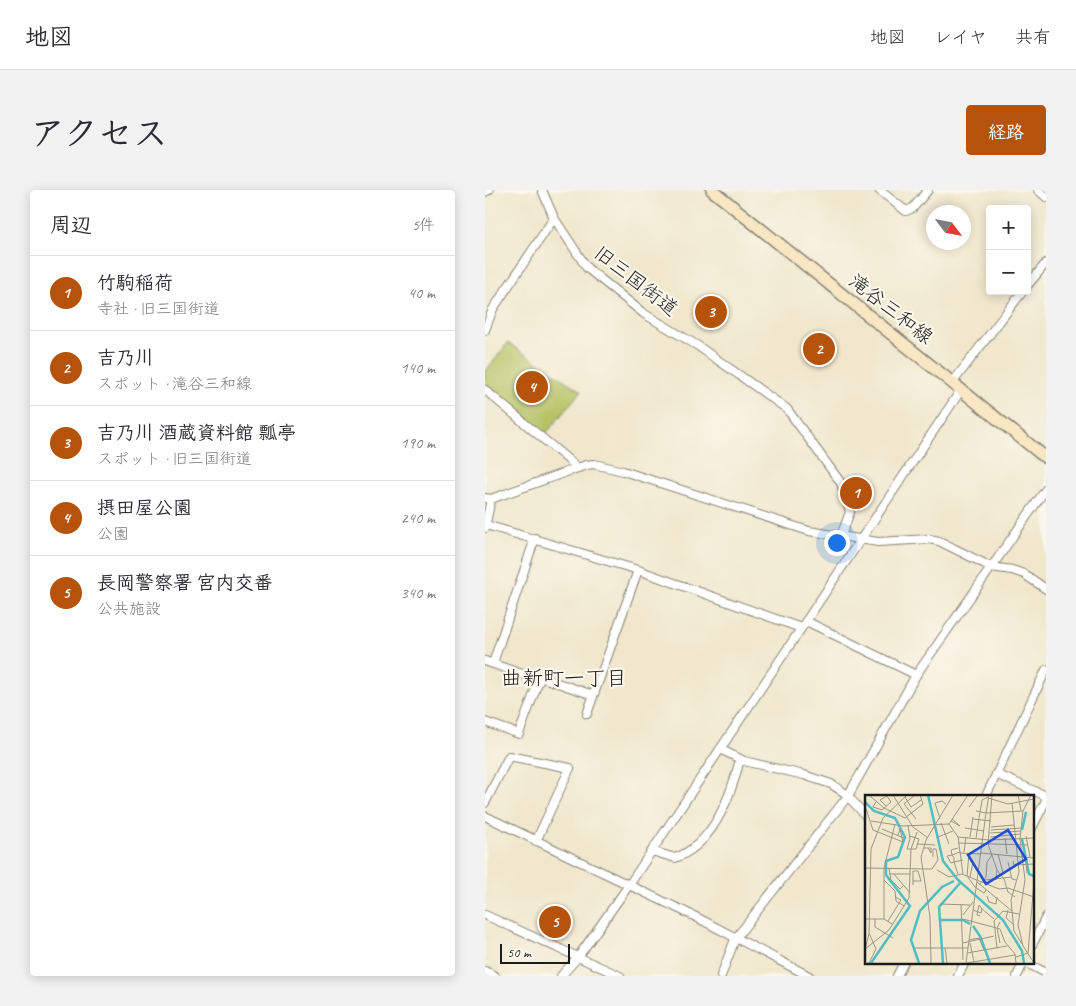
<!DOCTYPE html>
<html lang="ja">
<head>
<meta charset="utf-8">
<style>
  body { margin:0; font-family:Caveat,"Klee One",sans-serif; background:#f2f2f3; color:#2b2b33 }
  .controls { position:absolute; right:15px; top:15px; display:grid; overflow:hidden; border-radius:5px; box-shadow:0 2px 12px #0003 }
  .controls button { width:45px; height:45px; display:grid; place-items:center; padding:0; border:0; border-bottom:1px solid #e1e1e2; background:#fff; color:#2b2b33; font:25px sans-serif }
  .compass { position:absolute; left:441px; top:15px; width:45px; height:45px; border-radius:50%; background:#fff; box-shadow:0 2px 12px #0003; rotate:122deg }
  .scale { position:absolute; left:15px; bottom:12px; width:70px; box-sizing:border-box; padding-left:5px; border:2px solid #1c1c1c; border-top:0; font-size:14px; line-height:18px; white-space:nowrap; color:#1c1c1c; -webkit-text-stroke:4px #fbf7ec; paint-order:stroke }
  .you { position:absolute; left:351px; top:352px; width:18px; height:18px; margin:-12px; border:4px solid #fff; border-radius:50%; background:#1a73e8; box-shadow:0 0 0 8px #1a73e833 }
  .badge { display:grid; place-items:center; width:32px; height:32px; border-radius:50%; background:#b45309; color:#fff; font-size:16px; font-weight:700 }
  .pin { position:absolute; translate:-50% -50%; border:2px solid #fff; box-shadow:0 1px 5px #0006 }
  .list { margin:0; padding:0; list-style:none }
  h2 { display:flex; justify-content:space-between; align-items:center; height:65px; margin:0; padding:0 20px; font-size:21px }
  h2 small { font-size:16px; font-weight:400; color:#7c7c81 }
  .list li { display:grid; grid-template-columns:32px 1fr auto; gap:15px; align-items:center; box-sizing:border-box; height:75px; padding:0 20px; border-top:1px solid #e1e1e2 }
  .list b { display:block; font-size:19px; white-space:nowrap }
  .list p { margin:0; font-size:16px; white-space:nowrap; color:#7c7c81 }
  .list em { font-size:16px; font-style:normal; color:#7c7c81 }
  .map { position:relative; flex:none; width:561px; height:786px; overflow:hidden; border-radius:5px }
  header { display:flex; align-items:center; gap:30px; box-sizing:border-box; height:70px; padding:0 25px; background:#fff; border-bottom:1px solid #e1e1e2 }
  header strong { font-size:24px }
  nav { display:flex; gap:28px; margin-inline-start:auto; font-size:18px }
  .intro { display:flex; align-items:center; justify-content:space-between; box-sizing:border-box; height:120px; padding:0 30px }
  h1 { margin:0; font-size:35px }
  .button { padding:12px 22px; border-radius:5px; background:#b45309; color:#fff; font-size:18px; font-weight:700 }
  main { display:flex; gap:30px; padding:0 30px }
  aside { flex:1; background:#fff; border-radius:5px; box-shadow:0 2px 12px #0003 }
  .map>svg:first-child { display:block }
  .green { fill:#b5c365; stroke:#687040 }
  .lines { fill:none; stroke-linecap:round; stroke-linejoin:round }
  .minor-casing { stroke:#868274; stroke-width:10 }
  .secondary-casing { stroke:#868274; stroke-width:14 }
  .minor { stroke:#fff; stroke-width:8 }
  .secondary { stroke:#f9e7c3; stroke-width:11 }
  .labels { text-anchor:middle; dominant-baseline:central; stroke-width:4.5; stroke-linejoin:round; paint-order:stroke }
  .street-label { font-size:20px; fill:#1c1c1c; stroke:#fbf7ec }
  .neighbourhood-label { font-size:21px; fill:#1c1c1c; stroke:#fbf7ec }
  .inset-river { fill:none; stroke:#4fbdc6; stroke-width:2.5 }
  .inset-road { fill:none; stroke:#9b9686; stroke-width:1 }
  .view { fill:#1d4ed8; fill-opacity:0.15; stroke:#1d4ed8; stroke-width:2.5 }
  .inset-edge { fill:none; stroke:#1c1c1c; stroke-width:2.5 }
</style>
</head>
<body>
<header>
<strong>地図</strong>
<nav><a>地図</a><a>レイヤ</a><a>共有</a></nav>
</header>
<div class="intro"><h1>アクセス</h1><a class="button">経路</a></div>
<main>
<aside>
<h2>周辺<small>5件</small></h2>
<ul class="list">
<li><span class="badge">1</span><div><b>竹駒稲荷</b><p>寺社 · 旧三国街道</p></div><em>40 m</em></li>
<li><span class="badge">2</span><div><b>吉乃川</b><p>スポット · 滝谷三和線</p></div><em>140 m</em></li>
<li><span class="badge">3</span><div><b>吉乃川 酒蔵資料館 瓢亭</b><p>スポット · 旧三国街道</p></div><em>190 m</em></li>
<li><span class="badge">4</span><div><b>摂田屋公園</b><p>公園</p></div><em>240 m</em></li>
<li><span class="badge">5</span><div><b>長岡警察署 宮内交番</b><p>公共施設</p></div><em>340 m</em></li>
</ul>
</aside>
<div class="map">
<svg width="561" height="786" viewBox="0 0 561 786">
  <rect width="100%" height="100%" fill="#fbf7ec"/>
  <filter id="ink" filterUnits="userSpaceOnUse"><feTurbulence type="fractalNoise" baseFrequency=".02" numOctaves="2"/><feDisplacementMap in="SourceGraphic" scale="10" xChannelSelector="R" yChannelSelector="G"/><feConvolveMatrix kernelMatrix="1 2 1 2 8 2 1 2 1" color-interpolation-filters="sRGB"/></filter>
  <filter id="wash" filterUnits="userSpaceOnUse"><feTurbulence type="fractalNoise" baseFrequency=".0096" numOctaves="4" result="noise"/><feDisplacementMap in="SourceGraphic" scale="20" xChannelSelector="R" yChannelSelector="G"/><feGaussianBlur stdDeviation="1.12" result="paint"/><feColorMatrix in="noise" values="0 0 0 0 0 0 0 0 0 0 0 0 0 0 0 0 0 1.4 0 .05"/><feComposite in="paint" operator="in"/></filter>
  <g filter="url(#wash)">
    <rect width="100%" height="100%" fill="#f0e7cc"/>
    <polygon class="green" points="23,153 96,201 59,246 0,192 0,182"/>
  </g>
  <g filter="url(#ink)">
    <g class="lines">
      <g class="minor-casing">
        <g id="minor">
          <polyline points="57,0 69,28 102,78 158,123 213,156 302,219 356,293 365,322 356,346"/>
          <polyline points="394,0 421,21 428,18 443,0"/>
          <polyline points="553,0 561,7"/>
          <polyline points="0,2 4,0"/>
          <polyline points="542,96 561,73"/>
          <polyline points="0,140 8,119 69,28"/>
          <polyline points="468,192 538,101"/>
          <polyline points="0,200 93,278"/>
          <polyline points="0,308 6,309 101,275 109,274 138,281 324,341 393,352 444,349 454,351 506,377 527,380 539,384 561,399"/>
          <polyline points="1,335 153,380 316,438"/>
          <polyline points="0,338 6,309"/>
          <polyline points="321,431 431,485"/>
          <polyline points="0,471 54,490 58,488 108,505"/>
          <polyline points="8,473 50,348"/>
          <polyline points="102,524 153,380"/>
          <polyline points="0,532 34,544 54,490"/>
          <polyline points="235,559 259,571 319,585 346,594 360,603 381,626"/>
          <polyline points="511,584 561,606"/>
          <polyline points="501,606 561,480"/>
          <polyline points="0,613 24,566 85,578 51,651"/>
          <polyline points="0,626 211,727 324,786"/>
          <polyline points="547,638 561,610"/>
          <path d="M167 661 190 668C229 654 246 606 255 569"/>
          <polyline points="0,725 135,786"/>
          <polyline points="547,755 561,727"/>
          <polyline points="540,772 561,783"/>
          <polyline points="0,781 10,786"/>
          <polyline points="76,786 93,767 144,695 476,200"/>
          <polyline points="236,786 250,749 363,606 431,485 561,299"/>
          <polyline points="412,786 419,772"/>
          <polyline points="473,786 480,772"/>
          <polyline points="532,786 539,772"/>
        </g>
      </g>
      <g class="secondary-casing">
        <polyline id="secondary" points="227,0 561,268"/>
      </g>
      <use href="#minor" class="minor"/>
      <use href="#secondary" class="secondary"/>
    </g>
  </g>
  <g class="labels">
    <g class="street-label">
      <text transform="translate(151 91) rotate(38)">旧三国街道</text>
      <text transform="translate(406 119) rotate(38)">滝谷三和線</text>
    </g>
    <g class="neighbourhood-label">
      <text x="79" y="488">曲新町一丁目</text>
    </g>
  </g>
  <g transform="translate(380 605)">
    <rect width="169" height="169" fill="#f0e7cc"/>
    <path class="inset-river" d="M63 0 78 66 93 85 138 125 157 156 159 168M0 7 9 16 30 23 40 42 33 62 21 66V80L45 111 6 168M157 35 161 17M157 44 164 79 169 81M75 125H98L105 129M108 131 115 141 125 168M54 168 46 145 55 116 77 92 89 86M78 168 74 112 96 87"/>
    <path class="inset-road" d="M28 0 48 32 63 43M50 0 39 9 51 24M127 0 123 49 132 75 131 85M153 0 156 15M5 1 19 13 40 23 58 9 55 0M40 2 46 12 56 5M123 3 143 9 169 4M11 7 8 12 17 15 26 7 22 1M147 8 154 77 146 105 149 136 157 149M0 11 8 35 38 47 35 34 33 40M21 11 15 5 22 1M104 12 113 0M111 16 121 18 124 0M158 16 155 44 160 85 153 130 158 151 169 168M115 17 117 5 123 2M75 24 70 8 77 6 81 9M108 24 126 26M6 26 38 31 84 29 103 0M86 26 95 31 87 24M76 28 84 49M84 29 93 42 98 79M43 30 45 44 42 54H46M126 32 149 30M100 33 119 36M17 34 39 43M126 35 156 33M125 38 156 36M45 41 54 44 51 54H46M161 41 165 62M73 42 88 36M93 42 124 45 169 43M105 42 108 22M125 42 155 39M111 43 115 17M140 43 142 59M93 48 163 50M52 49 70 50M59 53H66V58L63 53M93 53 86 55 87 60 89 63V67L86 68 82 61 87 60 95 57M99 57 101 42M95 58 116 59M116 58 169 63M133 59 138 78M160 60 162 78M148 66 149 70 169 69M143 67 147 84 151 85M0 73 67 74 73 65 71 54H68V62M24 73 26 85 35 94 38 91M72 75 84 82 97 79 134 94 143 93 169 102M132 75 139 84 143 97 150 102M24 79H45M29 79 45 98M93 79 89 67 98 65M102 81 110 92 119 98 121 95M102 81 104 58M105 82 108 67 105 66M19 85 30 96 31 106 39 111M120 85 147 82M112 87 147 116M48 90V76H53L56 86H48M114 90 121 82 122 67 127 60M122 101 124 107 131 109 132 102M75 109 105 110M96 109 98 165M108 115 116 118 117 114 129 124M143 115 141 123 148 129M98 120 108 107M115 121 112 120 114 110 117 114M0 124H19M10 124V132L28 143M98 124 135 134 140 147 150 159 151 168M23 126 36 105 30 102M135 127 132 133 135 148M27 129 19 124V73L30 29M104 145 114 143 119 155M98 148 129 141M105 148 109 167M50 153H103M80 153 82 168M132 153 129 126 138 116 154 119M0 154 24 135 44 103 46 54 52 37M0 154 4 139M102 158 142 151M151 162 163 158 169 87M4 168 11 154 4 138 6 54 18 23 42 0M66 168 65 122 56 62 61 45 88 0M101 168 121 18 158 16 166 0M102 168 150 160"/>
    <path class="view" d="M143 35 161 64 121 89 103 60Z"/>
    <rect width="169" height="169" class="inset-edge"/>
  </g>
</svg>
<div class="controls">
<button>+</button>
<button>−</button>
</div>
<svg class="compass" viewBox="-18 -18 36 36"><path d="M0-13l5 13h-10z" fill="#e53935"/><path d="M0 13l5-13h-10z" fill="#7c7c81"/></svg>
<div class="scale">50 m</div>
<div class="you"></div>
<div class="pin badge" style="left:371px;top:303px">1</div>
<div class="pin badge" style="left:334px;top:159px">2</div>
<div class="pin badge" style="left:226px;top:122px">3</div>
<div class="pin badge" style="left:47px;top:197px">4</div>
<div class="pin badge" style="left:70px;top:732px">5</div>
</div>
</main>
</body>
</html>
